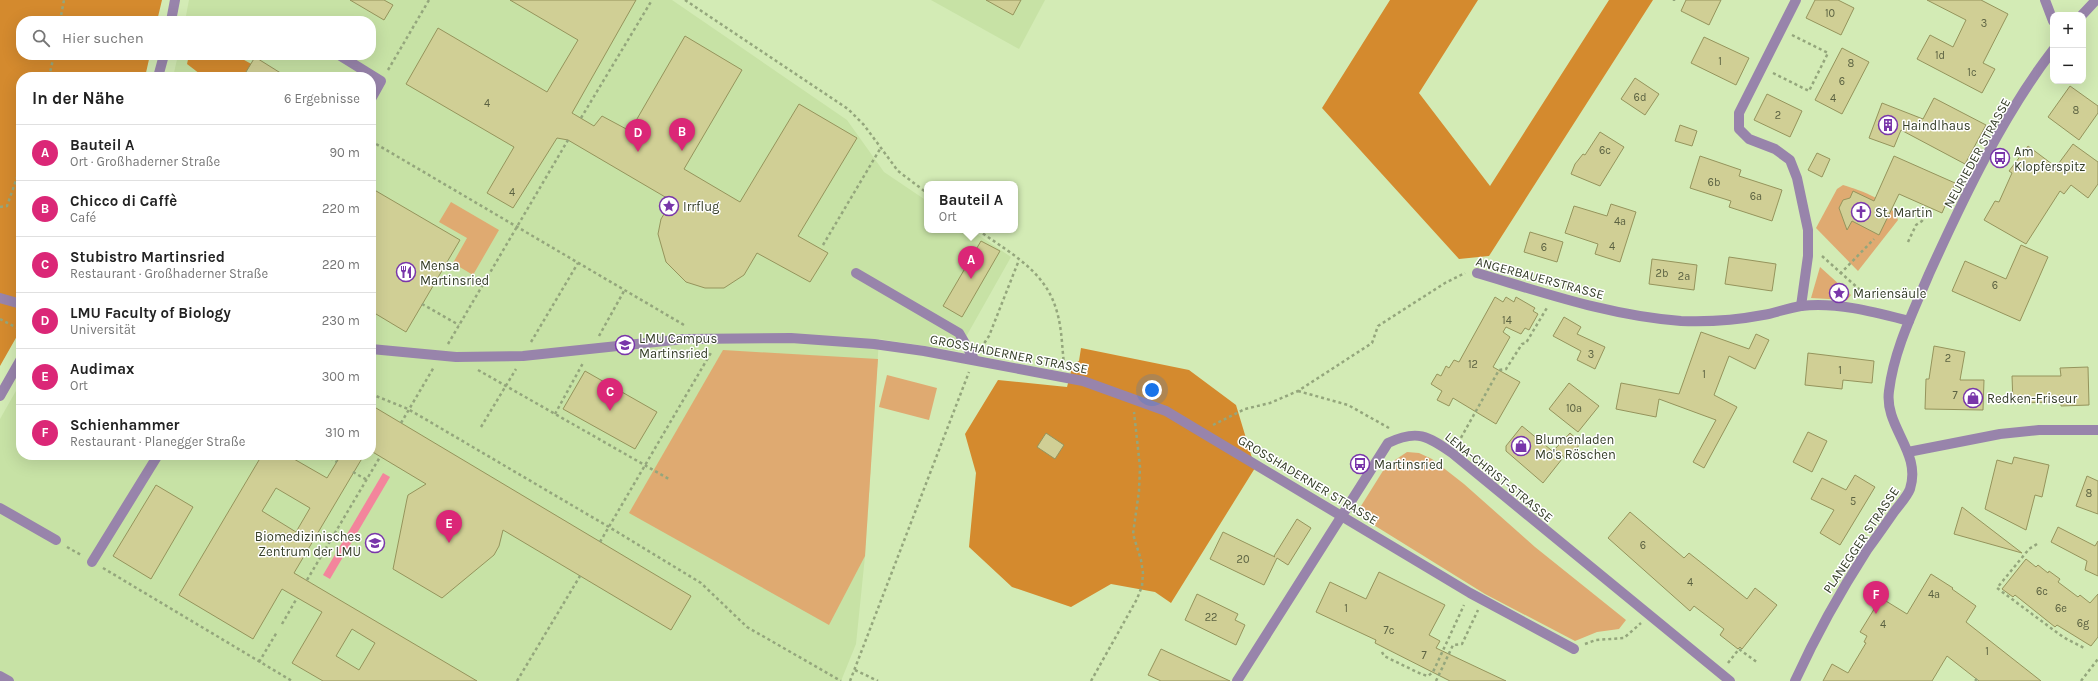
<!DOCTYPE html>
<html lang="de">
<head>
<meta charset="utf-8">
<style>
  body { margin:0; font-family:Karla,sans-serif; background:#f6f6f6; color:#222 }
  .controls { position:absolute; right:12px; top:12px; display:grid; overflow:hidden; border-radius:8px; box-shadow:0 4px 16px #0002 }
  .controls button { width:36px; height:36px; display:grid; place-items:center; padding:0; border:0; border-bottom:1px solid #e0e0e0; background:#fff; color:#222; font:20px sans-serif }
  .you { position:absolute; left:1152px; top:390px; width:14px; height:14px; margin:-10px; border:3px solid #fff; border-radius:50%; background:#1a73e8; box-shadow:0 0 0 6px #1a73e833 }
  .badge { display:grid; place-items:center; width:26px; height:26px; border-radius:50%; background:#db2777; color:#fff; font-size:13px; font-weight:700 }
  .pin { position:absolute; translate:-50% -33px; filter:drop-shadow(0 1px 2px #0008) }
  .pin::after { content:''; position:absolute; top:21px; width:14px; height:12px; background:inherit; clip-path:polygon(0 0,100% 0,50% 100%) }
  .popup { position:absolute; left:924px; top:181px; width:94px; height:52px; box-sizing:border-box; display:grid; place-content:center; border-radius:8px; background:#fff; filter:drop-shadow(0 1px 3px #0005); font-size:13px; white-space:nowrap; color:#767676 }
  .popup b { font-size:15px; color:#222 }
  .popup::after { content:''; position:absolute; left:50%; top:100%; margin-left:-8px; border:8px solid transparent; border-top-color:#fff }
  .list { margin:0; padding:0; list-style:none }
  h2 { display:flex; justify-content:space-between; align-items:center; height:52px; margin:0; padding:0 16px; font-size:17px }
  h2 small { font-size:13px; font-weight:400; color:#767676 }
  .list li { display:grid; grid-template-columns:26px 1fr auto; gap:12px; align-items:center; box-sizing:border-box; height:56px; padding:0 16px; border-top:1px solid #e0e0e0 }
  .list b { display:block; font-size:15px; white-space:nowrap }
  .list p { margin:0; font-size:13px; white-space:nowrap; color:#767676 }
  .list em { font-size:13px; font-style:normal; color:#767676 }
  .icon { flex:none; width:22px; height:22px; fill:none; stroke:currentColor; stroke-width:2; stroke-linecap:round; stroke-linejoin:round }
  .map { position:relative; flex:none; width:2098px; height:681px; overflow:hidden }
  .search { position:absolute; background:#fff; box-shadow:0 4px 16px #0002; left:16px; top:16px; width:360px; height:44px; display:flex; align-items:center; gap:10px; box-sizing:border-box; padding:0 14px; border-radius:16px; color:#767676; font-size:15px }
  .panel { position:absolute; background:#fff; box-shadow:0 4px 16px #0002; left:16px; top:72px; width:360px; height:388px; border-radius:16px }
  .map>svg:first-child { display:block }
  .built { fill:#c7e2a5 }
  .green { fill:#dfaa71 }
  .forest { fill:#d48a2e }
  .water { fill:#f3859c }
  .building { fill:#d0cf95; stroke:#95945c; fill-rule:evenodd }
  .lines { fill:none; stroke-linecap:round; stroke-linejoin:round }
  .path { stroke:#94a67c; stroke-width:2.5; stroke-dasharray:3 3; stroke-linecap:butt }
  .minor { stroke:#9884ab; stroke-width:10 }
  .labels { text-anchor:middle; dominant-baseline:central; stroke-width:3; stroke-linejoin:round; paint-order:stroke }
  .number-label { font-size:11px; fill:#5b6242 }
  .poi-label { font-size:13px; fill:#343d27; stroke:#fff; text-anchor:start }
  .street-label { font-size:13px; fill:#343d27; stroke:#fff }
</style>
</head>
<body>
<div class="map">
<svg width="2098" height="681" viewBox="0 0 2098 681">
  <rect width="100%" height="100%" fill="#d3ebb5"/>
  <g class="built">
    <polygon points="189,0 672,0 847,120 884,172 927,201 927,230 971,230 1011,257 958,351 879,339 865,556 856,644 841,681 0,681 0,419 21,382 21,455 371,455 371,77 173,77 178,55 371,55 371,21 185,21"/>
    <polygon points="931,0 1045,0 1019,49"/>
  </g>
  <g class="green">
    <path d="M1843 185C1860 190 1892 201 1898 220L1858 271 1816 228 1837 189Z"/>
    <polygon points="451,202 499,230 473,275 453,263 467,238 439,222"/>
    <polygon points="1820,267 1851,295 1847,300 1811,298"/>
    <polygon points="723,350 878,359 865,556 829,625 629,513"/>
    <polygon points="887,375 937,388 929,420 879,407"/>
    <polygon points="1407,452 1419,453 1432,459 1464,484 1535,547 1626,620 1619,629 1597,632 1575,641 1485,594 1356,514 1386,466"/>
  </g>
  <g class="forest">
    <polygon points="0,0 162,0 157,21 21,21 21,55 150,55 145,77 21,77 21,329 0,366"/>
    <polygon points="1390,0 1478,0 1419,93 1490,186 1609,0 1653,0 1489,256 1459,259 1322,108"/>
    <polygon points="189,55 235,55 257,67 251,77 204,77 187,64"/>
    <polygon points="1081,348 1189,370 1236,405 1255,468 1171,603 1155,592 1111,584 1071,607 1012,587 969,547 976,473 965,434 998,380 1067,387 1073,364 1079,361"/>
  </g>
  <polygon class="water" points="383,473 390,477 330,579 323,575"/>
  <g class="building">
    <polygon points="350,0 384,0 393,5 384,20"/>
    <polygon points="510,0 636,0 572,113 594,126 602,116 630,131 685,36 742,70 684,169 740,202 799,104 857,138 798,236 828,253 810,282 757,253 744,275 724,288 705,288 686,282 666,262 658,234 661,219 672,201 568,140 557,138 513,208 487,193 514,147 406,84 438,28 547,92 578,40"/>
    <polygon points="986,0 1021,0 1013,15"/>
    <polygon points="1686,0 1721,0 1709,25 1681,11"/>
    <polygon points="1815,0 1838,0 1854,8 1841,35 1806,18"/>
    <polygon points="1927,0 1981,0 2008,14 1983,63 1995,69 1982,93 1917,59 1930,35 1953,47 1966,20"/>
    <polygon points="1704,37 1749,58 1736,85 1691,63"/>
    <polygon points="1842,48 1869,62 1842,114 1815,100"/>
    <polygon points="255,57 287,77 243,77"/>
    <polygon points="1635,78 1659,94 1645,115 1621,99"/>
    <polygon points="2070,86 2098,106 2098,113 2079,140 2048,117"/>
    <polygon points="1767,94 1802,111 1790,137 1754,120"/>
    <polygon points="1934,98 1986,125 1965,164 1901,130 1894,147 1869,138 1882,103 1923,119"/>
    <polygon points="1680,125 1697,131 1692,146 1675,141"/>
    <polygon points="1600,132 1624,147 1600,186 1571,174 1575,164 1583,154 1585,155"/>
    <polygon points="2073,144 2098,162 2098,184 2088,198 2071,185 2064,194 2060,191 2026,244 1984,220 1995,201 1999,202 2012,173 2009,171 2028,146 2056,167"/>
    <polygon points="1817,153 1830,159 1822,177 1808,170"/>
    <polygon points="1700,156 1741,170 1739,176 1782,190 1772,221 1729,207 1731,201 1690,188"/>
    <polygon points="1894,156 1955,183 1942,213 1899,194 1879,235 1852,221 1847,230 1839,208 1843,200 1850,198 1853,191 1874,201"/>
    <polygon points="371,188 460,240 406,332 371,311"/>
    <polygon points="1611,204 1636,212 1620,262 1595,254 1598,244 1565,233 1574,206 1607,216"/>
    <polygon points="1530,232 1563,242 1557,262 1524,252"/>
    <polygon points="981,241 1000,251 962,317 943,306"/>
    <polygon points="2021,245 2048,257 2020,321 1952,291 1965,261 2006,279"/>
    <polygon points="1729,257 1776,264 1772,291 1725,284"/>
    <polygon points="1652,259 1697,265 1694,290 1649,284"/>
    <polygon points="1495,297 1503,302 1506,297 1514,302 1516,297 1535,308 1533,311 1538,314 1529,330 1525,328 1521,334 1506,327 1503,332 1510,337 1493,367 1520,382 1496,424 1453,398 1449,406 1437,400 1442,391 1431,384 1437,374 1441,376 1446,366 1449,368 1454,360 1459,362"/>
    <polygon points="1564,317 1581,327 1577,334 1605,347 1595,369 1577,360 1581,351 1553,336"/>
    <polygon points="1701,332 1749,349 1756,334 1769,340 1755,369 1729,356 1714,395 1737,407 1704,468 1693,462 1716,420 1659,399 1656,417 1616,409 1621,383 1679,394"/>
    <polygon points="1934,346 1965,352 1960,380 1984,380 1983,410 1925,409 1926,379 1929,379"/>
    <polygon points="1808,353 1874,361 1872,383 1843,380 1842,389 1805,385"/>
    <polygon points="2088,367 2089,405 2061,406 2061,402 2013,403 2012,376 2061,376 2060,368"/>
    <polygon points="585,371 657,412 635,449 563,409"/>
    <polygon points="1569,383 1599,406 1578,432 1549,409"/>
    <polygon points="371,405 691,596 671,630 503,530 499,546 494,555 442,598 393,569 407,499 408,495 426,484 371,451"/>
    <polygon points="1522,426 1562,459 1543,483 1506,451 1506,446"/>
    <polygon points="1808,432 1827,441 1812,472 1793,462"/>
    <polygon points="1046,433 1064,445 1055,459 1037,447"/>
    <polygon points="1570,433 1581,443 1567,460 1555,449"/>
    <path d="M262 455H287L327 478 341 455H364L294 573 477 681H323L292 663 322 612 282 589 253 639 179 595ZM276 488 310 508 296 532 262 511ZM352 629 375 643 359 670 336 656Z"/>
    <polygon points="2014,457 2049,465 2042,497 2035,495 2026,530 1985,509 1997,460 2012,464"/>
    <polygon points="1855,475 1875,487 1840,545 1820,533 1834,510 1811,499 1822,478 1846,490"/>
    <polygon points="2087,476 2098,481 2098,514 2076,506"/>
    <polygon points="156,485 193,507 151,579 113,556"/>
    <polygon points="1962,507 2022,553 1954,534"/>
    <polygon points="1630,512 1684,558 1689,553 1747,599 1755,588 1777,605 1742,649 1740,647 1738,649 1720,635 1724,629 1694,606 1690,611 1608,538"/>
    <polygon points="1297,519 1311,528 1288,565 1277,558 1264,585 1210,559 1223,532 1275,557 1274,556"/>
    <polygon points="2058,527 2095,546 2098,541 2098,576 2085,570 2087,561 2051,542"/>
    <polygon points="2026,559 2036,567 2038,565 2048,573 2049,571 2060,579 2058,582 2078,597 2080,595 2090,603 2098,594 2098,637 2091,646 2057,625 2055,627 2015,595 2013,597 2002,589"/>
    <polygon points="1379,572 1445,605 1429,635 1440,641 1436,648 1506,681 1450,681 1375,643 1376,640 1316,612 1330,582 1366,599"/>
    <polygon points="1931,574 1953,588 1952,589 1976,606 1966,622 2041,681 1979,681 1947,656 1932,681 1823,681 1832,664 1848,673 1866,643 1864,642 1867,636 1860,632 1881,598 1907,614"/>
    <polygon points="1197,594 1238,614 1235,620 1245,625 1236,645 1185,620"/>
    <polygon points="1161,649 1204,669 1230,681 1161,681 1148,675"/>
  </g>
  <g class="lines">
    <g class="path">
      <polyline points="685,0 848,109 864,125 898,171 927,193"/>
      <polyline points="1674,1 1674,0"/>
      <polyline points="60,21 64,0"/>
      <polyline points="388,70 429,0"/>
      <polyline points="1773,73 1809,91 1828,53 1792,35"/>
      <polyline points="49,77 54,55"/>
      <polyline points="581,118 652,0"/>
      <polyline points="371,141 684,325"/>
      <polyline points="0,207 7,206 21,166"/>
      <path d="M978 230C1011 254 1046 271 1057 312 1062 329 1062 348 1064 364"/>
      <polyline points="1908,242 1916,225 1922,221 1926,212"/>
      <polyline points="823,245 880,149"/>
      <polyline points="1822,256 1869,298"/>
      <polyline points="1840,274 1874,239"/>
      <polyline points="422,304 459,325"/>
      <polyline points="0,319 21,330"/>
      <polyline points="599,336 624,291"/>
      <polyline points="531,342 578,263"/>
      <polyline points="448,344 568,140"/>
      <polyline points="981,348 989,336 1019,260"/>
      <polyline points="700,352 709,359"/>
      <polyline points="478,370 669,479"/>
      <polyline points="1298,391 1348,405 1389,428"/>
      <polyline points="371,394 408,409 609,527 701,583 747,627 841,681"/>
      <polyline points="555,414 583,363"/>
      <polyline points="401,423 434,367"/>
      <polyline points="1213,425 1245,409 1270,403 1298,391 1372,343 1378,326 1445,283 1465,273"/>
      <polyline points="481,427 516,369"/>
      <polyline points="1458,443 1499,370 1506,369 1522,344 1526,343 1548,306"/>
      <polyline points="325,455 337,462"/>
      <polyline points="353,472 367,480"/>
      <polyline points="600,542 712,351"/>
      <polyline points="2037,544 2029,549 1997,588 2063,637 2086,649"/>
      <polyline points="67,547 81,555"/>
      <polyline points="103,568 292,681"/>
      <polyline points="307,580 380,457"/>
      <polyline points="282,624 297,598"/>
      <polyline points="1585,644 1596,640 1624,638 1641,623"/>
      <polyline points="1382,652 1384,656 1421,674 1428,676 1433,672 1464,605"/>
      <polyline points="259,662 277,632"/>
      <polyline points="1728,663 1739,649 1758,663"/>
      <polyline points="855,670 878,681"/>
      <polyline points="517,681 580,576"/>
      <polyline points="850,681 969,372"/>
      <polyline points="1091,681 1137,599 1142,586 1143,573 1141,560 1133,534 1139,491 1140,467 1134,412"/>
      <polyline points="1436,681 1453,645 1462,644 1478,610"/>
      <polyline points="1975,681 1977,679"/>
      <polyline points="2081,681 2098,659"/>
    </g>
    <g class="minor">
      <polyline points="1796,0 1739,113 1739,129 1749,139 1775,149 1790,160 1797,178 1808,230 1808,256 1801,306"/>
      <polyline points="2045,0 2053,21"/>
      <polyline points="2082,15 2096,0"/>
      <polyline points="171,21 175,0"/>
      <polyline points="339,55 381,81 371,99"/>
      <polyline points="158,77 164,55"/>
      <polyline points="856,273 959,333 974,359"/>
      <path d="M1477 273C1545 293 1611 316 1681 321 1707 322 1737 320 1763 315 1775 313 1788 308 1801 306 1838 302 1874 312 1909 321"/>
      <polyline points="0,298 21,304"/>
      <polyline points="371,349 456,357 523,356 684,339 791,338 874,344 924,351 1083,381 1166,411 1470,593 1574,649"/>
      <polyline points="0,396 21,359"/>
      <polyline points="1908,452 2000,434 2039,430 2098,430"/>
      <polyline points="0,508 56,540"/>
      <polyline points="92,562 158,455"/>
      <polyline points="0,676 9,681"/>
      <path d="M1237 681 1388 443C1417 429 1428 436 1452 453L1730 681"/>
      <path d="M1795 681C1816 635 1840 592 1867 550 1876 538 1885 525 1894 512 1899 505 1907 497 1910 489 1922 452 1884 427 1889 391 1894 350 1913 312 1929 274 1963 199 2003 115 2053 50"/>
    </g>
  </g>
  <defs>
    <g id="building-ring" transform="scale(1)"><circle r="9.5" fill="#fff" stroke="#7936aa" stroke-width="1.5"/><path d="M-4-6H4V6H1V3H-1V6H-4ZM-2.5-4.3h1.7v1.8h-1.7ZM.8-4.3h1.7v1.8H.8ZM-2.5-1h1.7V.8h-1.7ZM.8-1h1.7V.8H.8Z" fill="#7936aa"/></g>
    <g id="bus-ring" transform="scale(1)"><circle r="9.5" fill="#fff" stroke="#7936aa" stroke-width="1.5"/><path d="M-5-6H5V4H4V6H2V4H-2V6H-4V4H-5ZM-3.5-4V0h7V-4ZM-3.5 1.2v1.5H-2V1.2ZM2 1.2v1.5H3.5V1.2Z" fill="#7936aa"/></g>
    <g id="sight-ring" transform="scale(1)"><circle r="9.5" fill="#fff" stroke="#7936aa" stroke-width="1.5"/><path d="M0-6L1.8-2.2L6-1.7L2.9 1.2L3.7 5.4L0 3.3L-3.7 5.4L-2.9 1.2L-6-1.7L-1.8-2.2Z" fill="#7936aa"/></g>
    <g id="church-ring" transform="scale(1)"><circle r="9.5" fill="#fff" stroke="#7936aa" stroke-width="1.5"/><path d="M-1.2-6h2.4v3.5h3.3v2.4h-3.3V6h-2.4V-.1h-3.3v-2.4h3.3Z" fill="#7936aa"/></g>
    <g id="restaurant-ring" transform="scale(1)"><circle r="9.5" fill="#fff" stroke="#7936aa" stroke-width="1.5"/><path d="M-5-6h1v4h1v-4h1v4h1v-4h1v5L-1.5 .5V6h-2V.5L-5-1ZM5-6V6H3V1.5H1.5Q1.5-4 5-6Z" fill="#7936aa"/></g>
    <g id="university-ring" transform="scale(1)"><circle r="9.5" fill="#fff" stroke="#7936aa" stroke-width="1.5"/><path d="M0-5L7-2L0 1L-7-2ZM-4 1L0 2.5L4 1V4Q0 6-4 4Z" fill="#7936aa"/></g>
    <g id="shop-ring" transform="scale(1)"><circle r="9.5" fill="#fff" stroke="#7936aa" stroke-width="1.5"/><path d="M-5-2.5h2.3a2.7 3.5 0 0 1 5.4 0H5L5.5 6h-11ZM-1.5-2.5h3a1.5 2.3 0 0 0-3 0Z" fill="#7936aa"/></g>
  </defs>
  <g fill-rule="evenodd">
    <use href="#building-ring" x="1888" y="125"/>
    <use href="#bus-ring" x="2000" y="158"/>
    <use href="#sight-ring" x="669" y="206"/>
    <use href="#church-ring" x="1861" y="212"/>
    <use href="#restaurant-ring" x="406" y="272"/>
    <use href="#sight-ring" x="1839" y="293"/>
    <use href="#university-ring" x="625" y="345"/>
    <use href="#shop-ring" x="1973" y="398"/>
    <use href="#shop-ring" x="1521" y="446"/>
    <use href="#bus-ring" x="1360" y="464"/>
    <use href="#university-ring" x="375" y="543"/>
  </g>
  <g class="labels">
    <g class="number-label">
      <text x="1830" y="13">10</text>
      <text x="1984" y="23">3</text>
      <text x="1940" y="55">1d</text>
      <text x="1720" y="61">1</text>
      <text x="1851" y="63">8</text>
      <text x="1972" y="72">1c</text>
      <text x="1842" y="81">6</text>
      <text x="1640" y="97">6d</text>
      <text x="1833" y="98">4</text>
      <text x="487" y="103">4</text>
      <text x="2076" y="110">8</text>
      <text x="1778" y="115">2</text>
      <text x="1605" y="150">6c</text>
      <text x="1714" y="182">6b</text>
      <text x="512" y="192">4</text>
      <text x="1756" y="196">6a</text>
      <text x="1620" y="221">4a</text>
      <text x="1612" y="246">4</text>
      <text x="1544" y="247">6</text>
      <text x="1662" y="273">2b</text>
      <text x="1684" y="276">2a</text>
      <text x="1995" y="285">6</text>
      <text x="1507" y="320">14</text>
      <text x="1591" y="354">3</text>
      <text x="1948" y="358">2</text>
      <text x="1473" y="364">12</text>
      <text x="1840" y="370">1</text>
      <text x="1704" y="374">1</text>
      <text x="1955" y="395">7</text>
      <text x="1574" y="408">10a</text>
      <text x="2089" y="493">8</text>
      <text x="1853" y="501">5</text>
      <text x="1643" y="545">6</text>
      <text x="1243" y="559">20</text>
      <text x="1690" y="582">4</text>
      <text x="2042" y="591">6c</text>
      <text x="1934" y="594">4a</text>
      <text x="1346" y="608">1</text>
      <text x="2061" y="608">6e</text>
      <text x="1211" y="617">22</text>
      <text x="2083" y="623">6g</text>
      <text x="1883" y="624">4</text>
      <text x="1389" y="630">7c</text>
      <text x="1987" y="651">1</text>
      <text x="1424" y="655">7</text>
    </g>
    <g class="poi-label">
      <text x="1902" y="125">Haindlhaus</text>
      <text x="2014" y="151">Am<tspan x="2014" dy="15">Klopferspitz</tspan></text>
      <text x="683" y="206">Irrflug</text>
      <text x="1875" y="212">St. Martin</text>
      <text x="420" y="265">Mensa<tspan x="420" dy="15">Martinsried</tspan></text>
      <text x="1853" y="293">Mariensäule</text>
      <text x="639" y="338">LMU Campus<tspan x="639" dy="15">Martinsried</tspan></text>
      <text x="1987" y="398">Redken-Friseur</text>
      <text x="1535" y="439">Blumenladen<tspan x="1535" dy="15">Mo's Röschen</tspan></text>
      <text x="1374" y="464">Martinsried</text>
      <text x="361" y="536" text-anchor="end">Biomedizinisches<tspan x="361" dy="15">Zentrum der LMU</tspan></text>
    </g>
    <g class="street-label">
      <text transform="translate(1977 153) rotate(-61)">NEURIEDER STRASSE</text>
      <text transform="translate(1540 278) rotate(15)">ANGERBAUERSTRASSE</text>
      <text transform="translate(1009 354) rotate(11)">GROSSHADERNER STRASSE</text>
      <text transform="translate(1499 477) rotate(39)">LENA-CHRIST-STRASSE</text>
      <text transform="translate(1308 480) rotate(31)">GROSSHADERNER STRASSE</text>
      <text transform="translate(1861 540) rotate(-56)">PLANEGGER STRASSE</text>
    </g>
  </g>
</svg>
<div class="controls">
<button>+</button>
<button>−</button>
</div>
<div class="you"></div>
<div class="pin badge" style="left:971px;top:279px">A</div>
<div class="popup"><b>Bauteil A</b>Ort</div>
<div class="pin badge" style="left:682px;top:151px">B</div>
<div class="pin badge" style="left:610px;top:411px">C</div>
<div class="pin badge" style="left:638px;top:152px">D</div>
<div class="pin badge" style="left:449px;top:543px">E</div>
<div class="pin badge" style="left:1876px;top:614px">F</div>
<div class="search"><svg class="icon" aria-label="search" viewBox="0 0 24 24"><circle cx="10" cy="10" r="6"/><path d="M15 15l6 6"/></svg>Hier suchen</div>
<section class="panel">
<h2>In der Nähe<small>6 Ergebnisse</small></h2>
<ul class="list">
<li><span class="badge">A</span><div><b>Bauteil A</b><p>Ort · Großhaderner Straße</p></div><em>90 m</em></li>
<li><span class="badge">B</span><div><b>Chicco di Caffè</b><p>Café</p></div><em>220 m</em></li>
<li><span class="badge">C</span><div><b>Stubistro Martinsried</b><p>Restaurant · Großhaderner Straße</p></div><em>220 m</em></li>
<li><span class="badge">D</span><div><b>LMU Faculty of Biology</b><p>Universität</p></div><em>230 m</em></li>
<li><span class="badge">E</span><div><b>Audimax</b><p>Ort</p></div><em>300 m</em></li>
<li><span class="badge">F</span><div><b>Schienhammer</b><p>Restaurant · Planegger Straße</p></div><em>310 m</em></li>
</ul>
</section>
</div>
</body>
</html>
